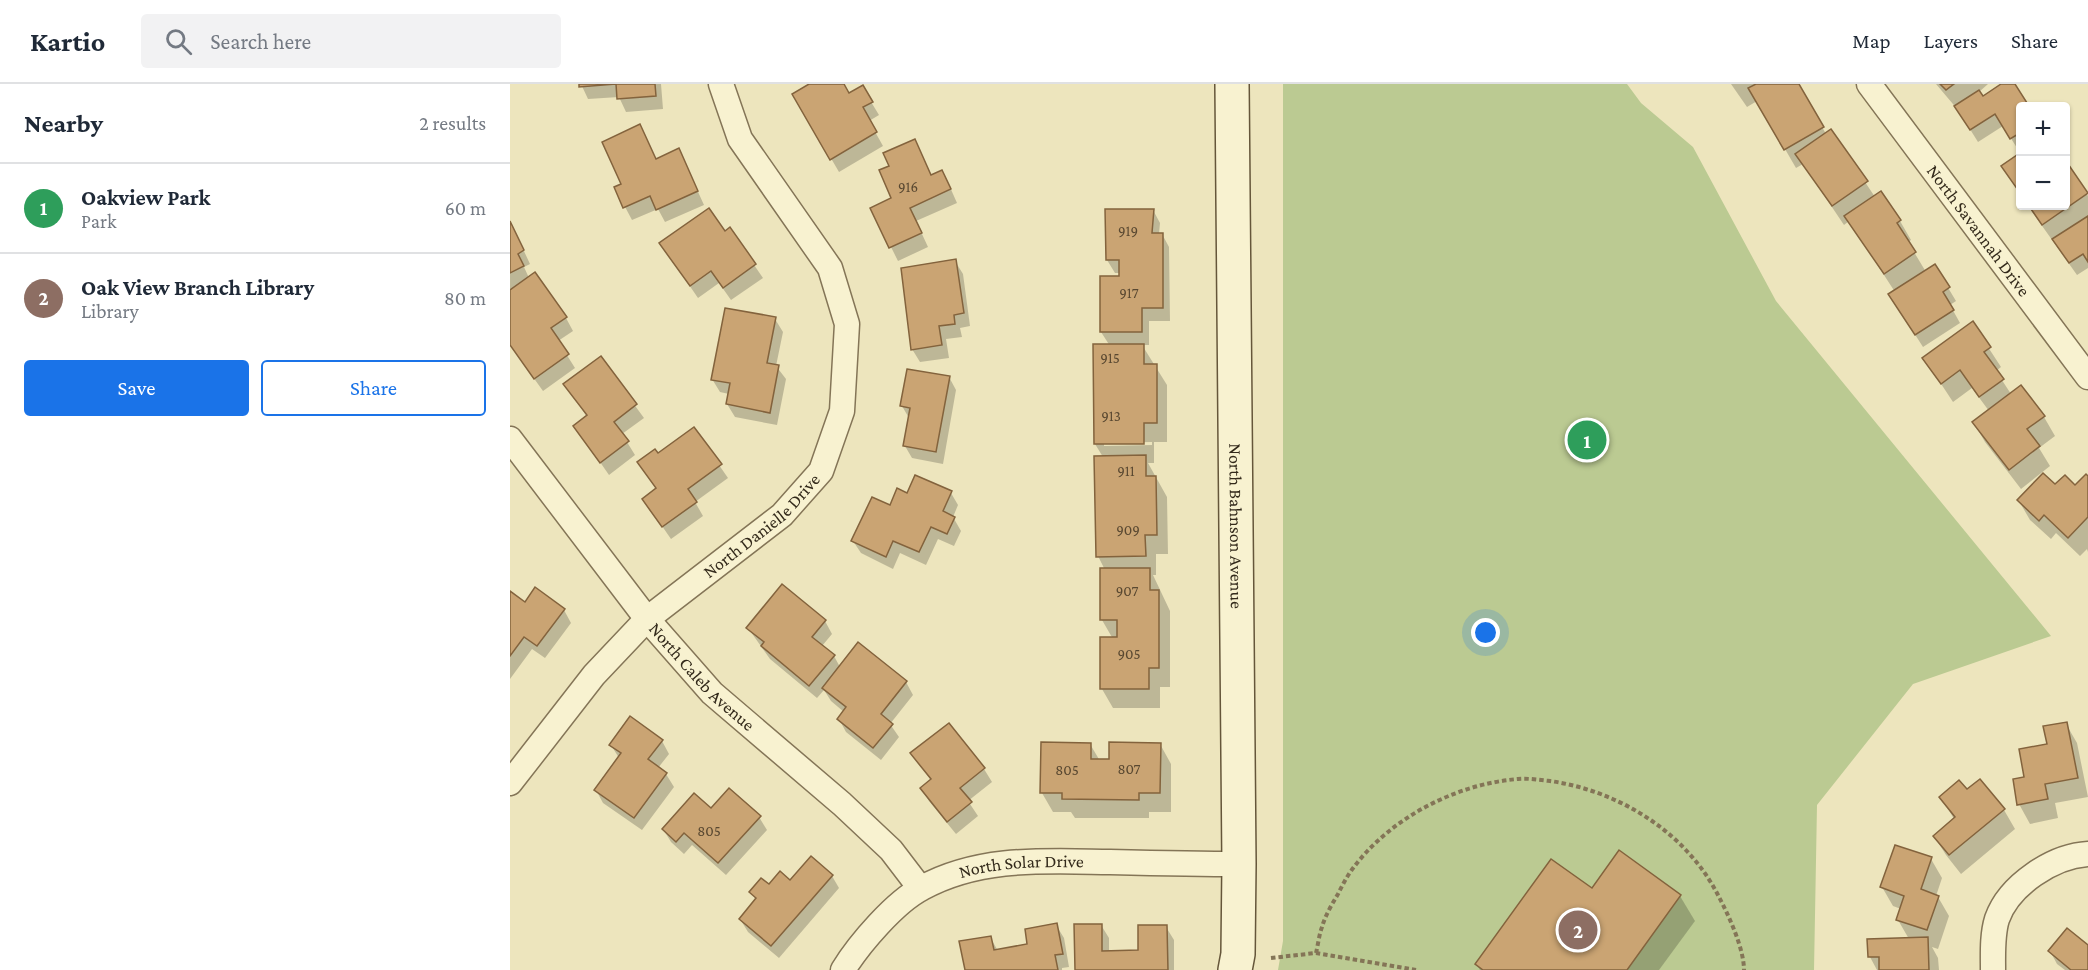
<!DOCTYPE html>
<html lang="en">
<head>
<meta charset="utf-8">
<style>
  body { margin:0; font-family:"Crimson Pro",serif; background:#f2f2f3; color:#1f2937 }
  .controls { position:absolute; right:18px; top:18px; display:grid; overflow:hidden; border-radius:6px; box-shadow:0 2px 4px #0004 }
  .controls button { width:54px; height:54px; display:grid; place-items:center; padding:0; border:0; border-bottom:2px solid #e0e1e3; background:#fff; color:#1f2937; font:30px sans-serif }
  .you { position:absolute; left:976px; top:549px; width:21px; height:21px; margin:-15px; border:4px solid #fff; border-radius:50%; background:#1a73e8; box-shadow:0 0 0 9px #1a73e833 }
  .badge { display:grid; place-items:center; width:39px; height:39px; border-radius:50%; background:#1a73e8; color:#fff; font-size:20px; font-weight:700 }
  .pin { position:absolute; translate:-50% -50%; border:3px solid #fff; box-shadow:0 2px 6px #0006 }
  .list { margin:0; padding:0; list-style:none }
  h2 { display:flex; justify-content:space-between; align-items:center; height:78px; margin:0; padding:0 24px; font-size:26px }
  h2 small { font-size:20px; font-weight:400; color:#747a83 }
  .list li { display:grid; grid-template-columns:39px 1fr auto; gap:18px; align-items:center; box-sizing:border-box; height:90px; padding:0 24px; border-top:2px solid #e0e1e3 }
  .list b { display:block; font-size:22px; white-space:nowrap }
  .list p { margin:0; font-size:20px; white-space:nowrap; color:#747a83 }
  .list em { font-size:20px; font-style:normal; color:#747a83 }
  .actions { display:flex; gap:12px; padding:18px 24px }
  .actions a { flex:1; padding:14px 0; border:2px solid #1a73e8; border-radius:6px; text-align:center; font-size:21px; color:#1a73e8 }
  .actions .main { background:#1a73e8; color:#fff }
  .icon { flex:none; width:33px; height:33px; fill:none; stroke:currentColor; stroke-width:2; stroke-linecap:round; stroke-linejoin:round }
  .map { position:relative; flex:none; width:1578px; height:886px; overflow:hidden }
  header { display:flex; align-items:center; gap:36px; box-sizing:border-box; height:84px; padding:0 30px; background:#fff; border-bottom:2px solid #e0e1e3 }
  header strong { font-size:28px }
  nav { display:flex; gap:33px; margin-inline-start:auto; font-size:21px }
  .search { width:420px; height:54px; background:#f2f2f3; display:flex; align-items:center; gap:15px; box-sizing:border-box; padding:0 21px; border-radius:6px; color:#747a83; font-size:22px }
  main { display:flex }
  aside { flex:1; background:#fff }
  .map>svg:first-child { display:block }
  .green { fill:#bbca92 }
  .shadow { fill:#0003; fill-rule:evenodd }
  .building { fill:#caa473; stroke:#83633d; stroke-width:1.5 }
  .lines { fill:none; stroke-linecap:round; stroke-linejoin:round }
  .street-casing { stroke:#847557; stroke-width:27 }
  .secondary-casing { stroke:#65563a; stroke-width:36 }
  .path { stroke:#847557; stroke-width:4; stroke-dasharray:4.5 3; stroke-linecap:butt }
  .street { stroke:#f8f2d0; stroke-width:24 }
  .secondary { stroke:#f8f2d0; stroke-width:33 }
  .labels { text-anchor:middle; dominant-baseline:central; stroke-width:5; stroke-linejoin:round; paint-order:stroke }
  .number-label { font-size:15px; fill:#594831 }
  .street-label { font-size:18px; fill:#332a1b; stroke:#f4efcc }
</style>
</head>
<body>
<header>
<strong>Kartio</strong>
<div class="search"><svg class="icon" aria-label="search" viewBox="0 0 24 24"><circle cx="10" cy="10" r="6"/><path d="M15 15l6 6"/></svg>Search here</div>
<nav><a>Map</a><a>Layers</a><a>Share</a></nav>
</header>
<main>
<aside>
<h2>Nearby<small>2 results</small></h2>
<ul class="list">
<li><span class="badge" style="background:#2e9e5b">1</span><div><b>Oakview Park</b><p>Park</p></div><em>60 m</em></li>
<li><span class="badge" style="background:#8d6e63">2</span><div><b>Oak View Branch Library</b><p>Library</p></div><em>80 m</em></li>
</ul>
<div class="actions"><a class="main">Save</a><a>Share</a></div>
</aside>
<div class="map">
<svg width="1578" height="886" viewBox="0 0 1578 886">
  <rect width="100%" height="100%" fill="#ede5bd"/>
  <polygon class="green" points="773,0 1117,0 1131,19 1183,63 1266,217 1541,552 1403,600 1307,721 1304,886 768,886 773,857"/>
  <g class="shadow">
    <polygon points="71,0 151,0 153,25 116,28 109,13 78,15"/>
    <polygon points="302,0 332,0 339,11 352,3 369,31 359,37 373,62 329,88 284,11"/>
    <polygon points="1221,0 1288,0 1316,50 1321,47 1365,113 1371,109 1390,137 1401,156 1398,158 1416,188 1425,182 1446,217 1440,221 1450,239 1413,263 1388,224 1385,208 1339,137 1334,141 1293,80 1286,84 1247,17 1237,23"/>
    <polygon points="1426,0 1478,0 1469,8 1473,14 1494,0 1504,0 1518,22 1510,22 1510,66 1509,67 1493,42 1468,58 1448,26"/>
    <polygon points="130,42 146,76 169,66 194,121 155,138 148,125 122,136 105,104 113,101"/>
    <polygon points="411,70 422,92 439,101 447,119 406,137 418,163 388,177 362,125 383,115"/>
    <polygon points="1510,71 1510,110 1493,82"/>
    <polygon points="1556,80 1578,112 1578,184 1567,191 1518,122 1556,122"/>
    <path d="M643 126 650 139 649 150H652L659 163 660 237H639V261H632L657 301V358H644V379H638L657 413 658 470H646V491H643L660 527V603H650V624H603L592 605 603 555 592 536 595 486 588 472 593 373 585 360 600 262 591 248 610 194V189H605L597 176ZM642 358V361L594 362V359Z"/>
    <polygon points="0,137 20,180 14,183 19,194 56,234 63,247 48,257 65,284 33,307 0,261"/>
    <polygon points="220,146 253,194 221,216 209,199 188,214 151,160 215,149"/>
    <polygon points="445,177 453,190 460,242 450,244 452,253 436,255 439,274 410,278 402,265"/>
    <polygon points="265,235 273,248 266,282 276,295 267,341 225,333 217,320 219,310 210,308 202,295"/>
    <polygon points="1463,240 1491,283 1486,287 1501,310 1534,333 1545,352 1529,364 1540,382 1511,405 1475,358 1464,339 1479,327 1462,304 1443,318 1414,274"/>
    <polygon points="90,274 134,334 112,350 125,371 99,391 65,342 77,333 55,300"/>
    <polygon points="439,293 446,306 433,380 402,374 395,362 399,334 392,322"/>
    <polygon points="184,345 218,394 185,418 193,432 161,455 134,416 147,406 129,378 147,371"/>
    <polygon points="1578,394 1578,468 1577,465 1570,472 1546,449 1541,455 1520,436 1509,417 1545,402 1566,403"/>
    <polygon points="441,409 448,421 443,433 451,447 444,462 428,455 416,481 390,469 383,485 351,469 343,457 380,423 398,411"/>
    <polygon points="0,509 15,520 54,526 61,539 35,574 22,565 0,595"/>
    <polygon points="315,537 322,550 312,562 324,572 330,583 396,598 403,611 380,640 389,653 371,676 336,648 329,635 334,628 321,617 314,606 307,614 260,575 238,544"/>
    <polygon points="1556,640 1567,659 1578,713 1545,719 1548,734 1520,740 1509,720 1516,694"/>
    <polygon points="438,641 474,685 482,698 458,717 468,732 446,750 419,717 412,704 421,696 402,670"/>
    <polygon points="152,657 159,670 148,684 156,690 164,703 132,746 93,719 86,706 109,674 101,661"/>
    <polygon points="580,660 590,677 600,677 650,660 661,680 661,728 639,728 639,734 565,734 561,728 543,728 532,709"/>
    <polygon points="1457,707 1494,726 1505,745 1451,790 1436,771 1424,752 1444,735 1431,713"/>
    <polygon points="201,726 249,733 257,746 216,791 182,761 174,770 161,758 153,745"/>
    <polygon points="1421,775 1432,794 1426,812 1428,813 1439,832 1428,865 1422,863 1428,874 1429,886 1367,886 1360,873 1359,856 1399,855 1388,836 1391,825 1383,822 1372,803"/>
    <polygon points="322,792 329,804 269,874 238,848 230,835 246,816 241,808 259,802"/>
    <polygon points="1082,806 1170,812 1185,837 1149,886 970,886 967,881"/>
    <polygon points="546,841 554,854 559,883 552,884 552,886 456,886 480,853 488,867 519,861"/>
    <polygon points="591,841 599,854 599,868 630,868 656,843 664,856 664,886 567,886"/>
    <polygon points="1578,864 1578,886 1555,886 1547,880 1540,867"/>
  </g>
  <g class="building">
    <polygon points="69,0 145,0 146,12 107,15 106,0 69,3"/>
    <polygon points="299,0 334,0 339,9 353,1 363,18 353,23 367,48 320,76 282,10"/>
    <polygon points="1246,0 1289,0 1314,43 1274,66 1238,4"/>
    <polygon points="1430,0 1444,0 1436,6"/>
    <polygon points="1491,0 1505,0 1519,22 1510,22 1510,49 1500,55 1485,30 1460,46 1444,22 1469,6 1473,12"/>
    <polygon points="130,40 146,75 169,64 188,107 146,126 140,112 113,124 104,103 111,100 92,58"/>
    <polygon points="1321,45 1358,97 1322,122 1285,70"/>
    <polygon points="405,55 421,91 432,86 441,105 400,124 412,149 379,164 360,124 381,114 369,86 379,82 373,69"/>
    <polygon points="1510,69 1510,109 1491,82"/>
    <polygon points="1556,77 1578,109 1532,141 1519,122 1556,122"/>
    <polygon points="1371,107 1391,136 1387,139 1406,168 1374,190 1334,132"/>
    <polygon points="199,124 215,147 220,143 246,180 213,204 201,187 180,202 149,159"/>
    <polygon points="595,125 644,125 642,149 653,149 653,224 632,224 632,248 590,248 590,192 609,192 609,176 596,176"/>
    <polygon points="1578,132 1578,178 1573,170 1559,179 1542,155"/>
    <polygon points="0,137 14,166 8,170 14,182 0,189"/>
    <polygon points="446,175 454,229 444,231 445,240 429,242 432,261 401,266 391,184"/>
    <polygon points="1425,180 1440,203 1433,208 1444,226 1405,251 1378,210"/>
    <polygon points="25,188 57,233 41,244 59,270 24,295 0,261 0,206"/>
    <polygon points="215,224 266,233 257,279 269,281 260,329 216,320 220,299 201,296"/>
    <polygon points="1463,237 1481,263 1474,268 1494,295 1469,313 1450,286 1431,300 1412,274"/>
    <polygon points="583,260 634,260 634,280 647,280 647,339 634,339 634,360 584,360"/>
    <polygon points="91,272 127,320 104,338 119,357 90,379 63,342 77,331 53,300"/>
    <polygon points="397,285 440,292 426,368 393,362 400,324 390,322"/>
    <polygon points="1511,301 1535,332 1517,345 1530,362 1499,386 1462,338"/>
    <polygon points="184,343 212,380 178,405 187,418 152,443 132,415 146,404 127,378 145,365 148,369"/>
    <polygon points="636,371 636,392 646,392 647,451 635,451 636,472 586,473 584,372"/>
    <polygon points="1533,389 1545,400 1555,391 1565,401 1576,390 1578,392 1578,433 1558,454 1534,431 1529,437 1507,416"/>
    <polygon points="405,391 442,407 433,427 445,433 437,450 421,443 409,468 383,457 376,473 341,457 362,413 380,421 387,404 397,409"/>
    <polygon points="590,484 640,484 640,506 649,506 649,584 639,584 639,605 590,605 590,553 607,553 607,536 590,536"/>
    <polygon points="272,500 316,536 302,553 325,571 299,602 251,562 254,558 236,544"/>
    <polygon points="25,503 55,525 27,562 14,553 0,572 0,507 15,518"/>
    <polygon points="348,558 397,597 371,630 383,640 363,664 327,635 336,623 312,604"/>
    <polygon points="120,632 153,656 138,675 157,689 124,734 84,706 111,669 99,661"/>
    <polygon points="1557,638 1568,694 1535,700 1538,715 1507,721 1503,695 1514,693 1509,665 1537,660 1533,642"/>
    <polygon points="439,639 475,684 450,704 462,718 437,738 410,704 421,695 400,669"/>
    <polygon points="531,658 581,659 581,675 599,675 599,658 651,659 650,709 629,709 629,716 552,715 552,709 530,709"/>
    <polygon points="1470,695 1495,725 1439,771 1423,752 1445,733 1429,713 1449,696 1457,705"/>
    <polygon points="219,704 251,732 208,779 174,749 166,758 152,745 184,709 201,724"/>
    <polygon points="1385,761 1422,773 1411,805 1429,812 1417,846 1386,836 1394,812 1370,803"/>
    <polygon points="1109,766 1171,811 1117,886 973,886 965,880 1041,775 1082,804"/>
    <polygon points="301,772 323,791 261,862 229,835 246,814 239,808 251,794 259,800 270,787 280,796"/>
    <polygon points="547,839 553,870 545,871 548,886 455,886 449,857 481,852 484,866 517,860 515,845"/>
    <polygon points="564,840 592,840 592,867 628,866 628,841 657,841 658,886 565,886"/>
    <polygon points="1557,844 1578,861 1578,886 1561,886 1538,867"/>
    <polygon points="1418,853 1419,886 1369,886 1369,873 1358,873 1357,855"/>
  </g>
  <g class="lines">
    <g class="street-casing">
      <g id="street">
        <path id="s1" d="M1359 0 1578 293"/>
        <path id="s2" d="M0 355 137 535 202 609 332 720 381 766 410 804"/>
        <path id="s3" d="M0 699 84 591 137 535 272 431 311 387 332 327 337 240 320 184 230 55 211 0"/>
        <path id="s4" d="M333 886C349 860 385 818 412 804 470 772 536 777 600 778 643 779 686 780 729 780"/>
        <path d="M1483 886C1483 870 1482 851 1487 835 1499 801 1543 772 1578 770"/>
      </g>
    </g>
    <g class="secondary-casing">
      <g id="secondary">
        <path id="s5" d="M722 0 729 780 728 870 725 886"/>
      </g>
    </g>
    <g class="path">
      <path d="M806 869C808 861 809 851 812 843 815 832 822 820 828 810 832 802 836 794 841 787 878 735 945 700 1008 695 1018 694 1029 696 1040 697 1110 707 1177 749 1209 813 1219 832 1234 865 1234 886"/>
      <polyline points="761,874 806,869 906,886"/>
    </g>
    <use href="#street" class="street"/>
    <use href="#secondary" class="secondary"/>
  </g>
  <g class="labels">
    <g class="number-label">
      <text x="398" y="103">916</text>
      <text x="618" y="147">919</text>
      <text x="619" y="209">917</text>
      <text x="600" y="274">915</text>
      <text x="601" y="332">913</text>
      <text x="616" y="387">911</text>
      <text x="618" y="446">909</text>
      <text x="617" y="507">907</text>
      <text x="619" y="570">905</text>
      <text x="619" y="685">807</text>
      <text x="557" y="686">805</text>
      <text x="199" y="747">805</text>
    </g>
    <g class="street-label">
      <text stroke="none"><textPath href="#s1" startOffset="183">North Savannah Drive</textPath></text>
      <text stroke="none"><textPath href="#s3" startOffset="362">North Danielle Drive</textPath></text>
      <text stroke="none"><textPath href="#s5" startOffset="442">North Bahnson Avenue</textPath></text>
      <text stroke="none"><textPath href="#s2" startOffset="306">North Caleb Avenue</textPath></text>
      <text stroke="none"><textPath href="#s4" startOffset="218">North Solar Drive</textPath></text>
    </g>
  </g>
</svg>
<div class="controls">
<button>+</button>
<button>−</button>
</div>
<div class="you"></div>
<div class="pin badge" style="left:1077px;top:356px;background:#2e9e5b">1</div>
<div class="pin badge" style="left:1068px;top:846px;background:#8d6e63">2</div>
</div>
</main>
</body>
</html>
